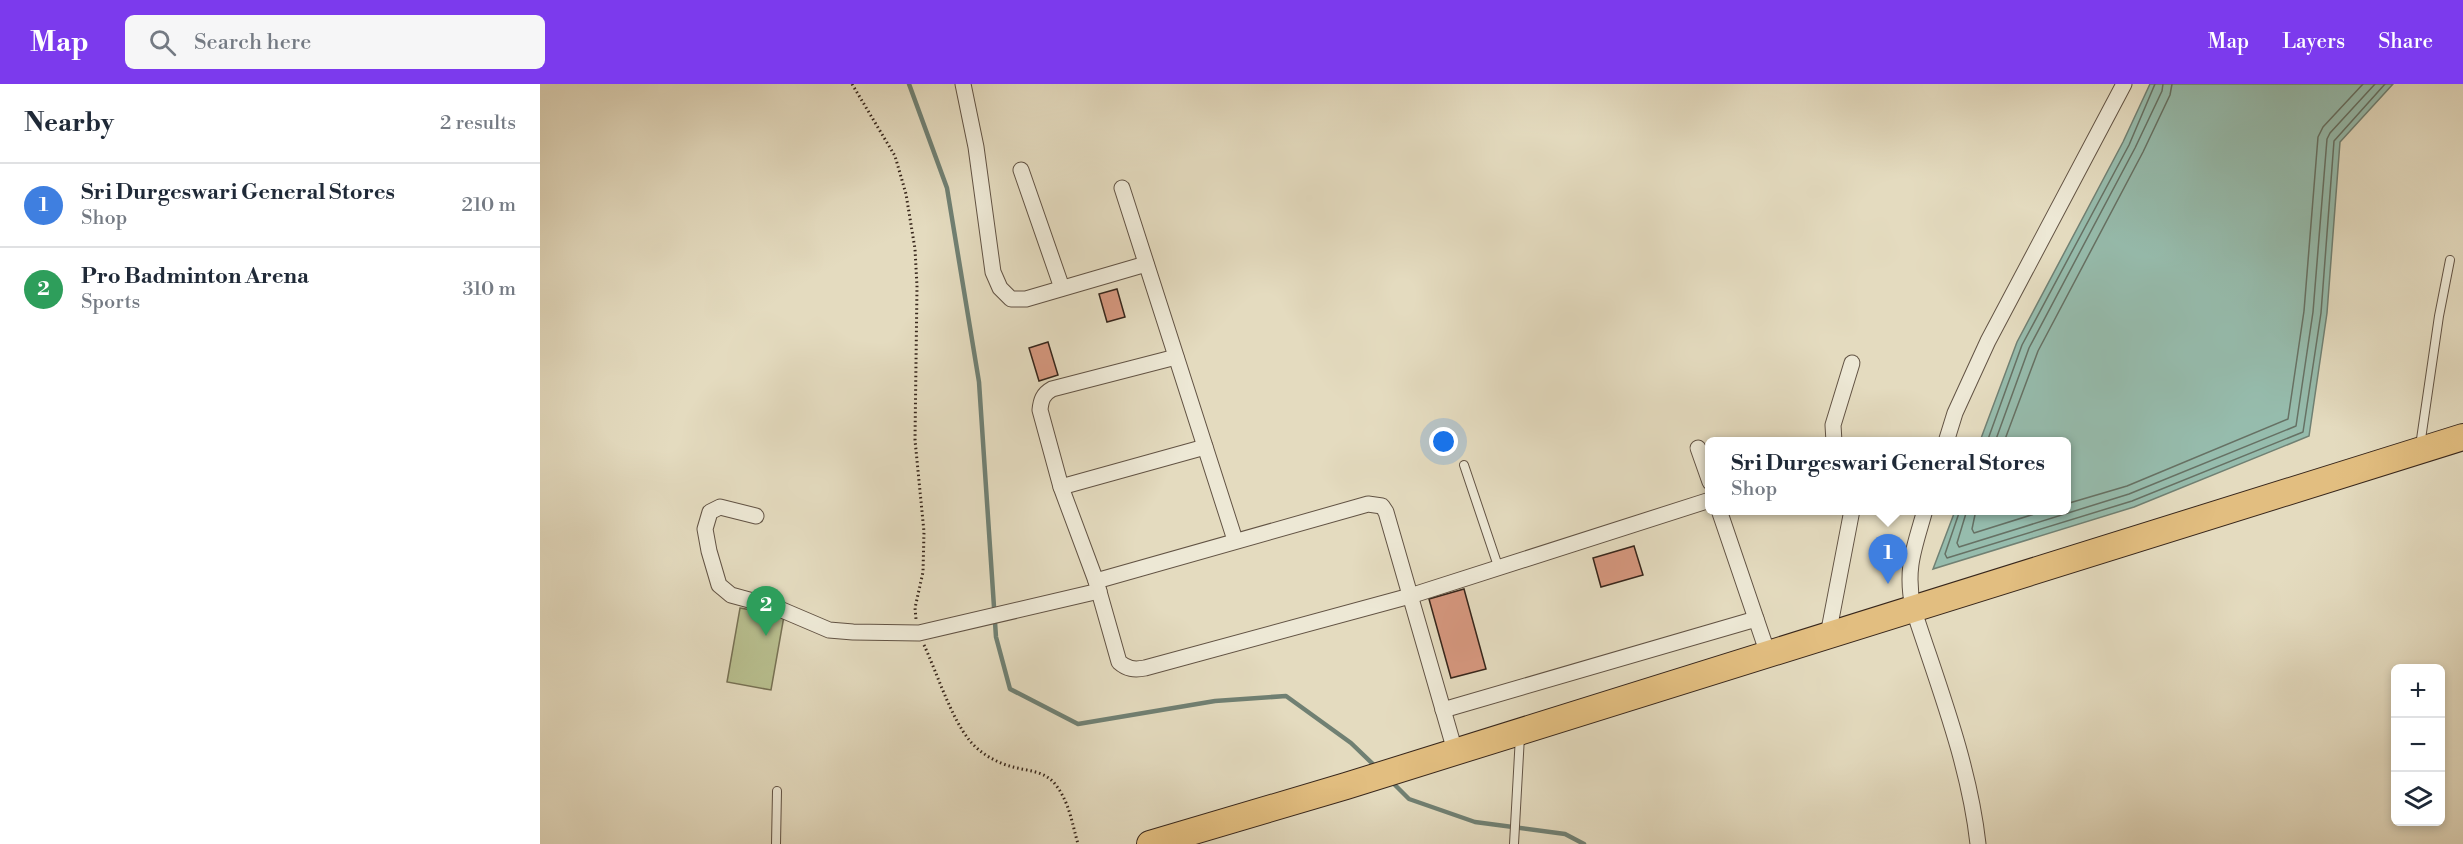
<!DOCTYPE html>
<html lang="en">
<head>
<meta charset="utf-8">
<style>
  body { margin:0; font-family:"Libre Bodoni",serif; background:#f6f6f7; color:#1f2937 }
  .controls { position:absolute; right:18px; bottom:18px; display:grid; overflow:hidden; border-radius:9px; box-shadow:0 3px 9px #0003 }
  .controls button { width:54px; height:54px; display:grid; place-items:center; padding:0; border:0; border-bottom:2px solid #e0e1e3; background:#fff; color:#1f2937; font:30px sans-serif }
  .you { position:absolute; left:904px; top:358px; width:21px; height:21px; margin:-15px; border:4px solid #fff; border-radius:50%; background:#1a73e8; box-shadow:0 0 0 9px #1a73e833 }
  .badge { display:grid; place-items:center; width:39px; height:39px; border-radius:50%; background:#7c3aed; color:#fff; font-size:20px; font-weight:700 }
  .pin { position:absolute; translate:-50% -50px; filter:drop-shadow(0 2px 3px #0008) }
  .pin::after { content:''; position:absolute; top:32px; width:21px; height:18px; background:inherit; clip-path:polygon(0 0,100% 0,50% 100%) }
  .popup { position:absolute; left:1165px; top:353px; width:366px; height:78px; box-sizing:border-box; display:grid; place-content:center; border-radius:9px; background:#fff; filter:drop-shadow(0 2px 4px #0005); font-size:20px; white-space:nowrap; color:#747a83 }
  .popup b { font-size:22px; color:#1f2937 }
  .popup::after { content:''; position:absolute; left:50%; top:100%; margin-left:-12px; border:12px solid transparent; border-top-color:#fff }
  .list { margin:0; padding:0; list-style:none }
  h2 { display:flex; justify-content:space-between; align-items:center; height:78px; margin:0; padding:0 24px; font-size:26px }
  h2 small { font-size:20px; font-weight:400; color:#747a83 }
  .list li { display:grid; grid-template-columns:39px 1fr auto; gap:18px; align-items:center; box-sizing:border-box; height:84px; padding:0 24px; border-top:2px solid #e0e1e3 }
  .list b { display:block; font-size:22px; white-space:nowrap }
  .list p { margin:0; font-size:20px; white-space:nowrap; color:#747a83 }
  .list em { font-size:20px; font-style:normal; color:#747a83 }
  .icon { flex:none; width:33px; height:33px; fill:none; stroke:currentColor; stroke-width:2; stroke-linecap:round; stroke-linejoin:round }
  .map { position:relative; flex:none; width:1923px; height:760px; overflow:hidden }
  header { display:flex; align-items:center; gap:36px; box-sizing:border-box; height:84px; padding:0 30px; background:#7c3aed; color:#fff }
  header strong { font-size:28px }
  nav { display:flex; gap:33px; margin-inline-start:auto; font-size:21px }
  .search { width:420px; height:54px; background:#f6f6f7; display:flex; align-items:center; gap:15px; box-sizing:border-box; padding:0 21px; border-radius:9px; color:#747a83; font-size:22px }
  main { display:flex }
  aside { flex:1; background:#fff }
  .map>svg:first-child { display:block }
  .green { fill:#b8bf8f; stroke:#787255; stroke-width:1.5 }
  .water { fill:#96bcad; stroke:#708073; stroke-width:1.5 }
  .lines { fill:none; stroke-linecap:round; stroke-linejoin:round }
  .shore { stroke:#667164; stroke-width:1.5 }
  .stream { stroke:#708073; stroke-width:4.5 }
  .building { fill:#d5977e; stroke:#37261b; stroke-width:1.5 }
  .service-casing { stroke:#625344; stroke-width:10 }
  .minor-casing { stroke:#625344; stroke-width:17 }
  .trunk-casing { stroke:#37261b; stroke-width:28 }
  .path { stroke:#37261b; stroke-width:3; stroke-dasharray:1.5 3; stroke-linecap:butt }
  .service { stroke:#ede8d5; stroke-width:8 }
  .minor { stroke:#ede8d5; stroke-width:15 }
  .trunk { stroke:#e2be80; stroke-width:26 }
</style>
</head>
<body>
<header>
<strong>Map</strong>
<div class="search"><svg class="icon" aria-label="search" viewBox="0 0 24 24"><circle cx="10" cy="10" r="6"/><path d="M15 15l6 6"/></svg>Search here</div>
<nav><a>Map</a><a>Layers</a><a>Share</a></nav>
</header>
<main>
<aside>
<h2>Nearby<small>2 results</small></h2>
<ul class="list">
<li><span class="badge" style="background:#3f7fe0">1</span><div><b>Sri Durgeswari General Stores</b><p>Shop</p></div><em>210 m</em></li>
<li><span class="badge" style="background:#2e9e5b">2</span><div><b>Pro Badminton Arena</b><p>Sports</p></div><em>310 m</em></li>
</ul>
</aside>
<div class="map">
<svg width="1923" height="760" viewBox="0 0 1923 760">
  <rect width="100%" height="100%" fill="#e4dbbf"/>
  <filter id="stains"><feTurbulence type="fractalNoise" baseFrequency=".00333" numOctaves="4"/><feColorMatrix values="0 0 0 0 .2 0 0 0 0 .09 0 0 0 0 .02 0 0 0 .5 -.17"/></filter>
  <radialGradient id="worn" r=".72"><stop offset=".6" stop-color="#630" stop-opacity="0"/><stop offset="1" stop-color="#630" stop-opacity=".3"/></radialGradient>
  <polygon class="green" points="200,524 244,532 231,606 187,598"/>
  <polygon class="water" points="1610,0 1853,0 1800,58 1787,229 1769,352 1594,423 1393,485 1415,427 1526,426 1526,358 1440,357 1477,258 1583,58"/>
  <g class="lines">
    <g class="shore">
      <polyline points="1447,358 1482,261 1589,61 1615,0"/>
      <polyline points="1455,358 1489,264 1595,64 1622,7 1623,0"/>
      <polyline points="1464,358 1498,267 1603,68 1630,11 1632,0"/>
      <polyline points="1526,420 1587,402 1748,335 1764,227 1778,53 1783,43 1823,0"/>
      <polyline points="1420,426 1405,470 1407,474 1592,417 1763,348 1781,229 1794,57 1845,0"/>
      <polyline points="1427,426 1417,459 1419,463 1589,410 1756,342 1773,228 1787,55 1790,49 1835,0"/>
      <polyline points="1436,426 1432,445 1434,449 1507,426"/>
    </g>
    <g class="stream">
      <polyline points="369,0 407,104 439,298 456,553 470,605 538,640 675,617 746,612 811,659 836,683"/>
      <polyline points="851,697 869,715 935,738 1025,750 1044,760"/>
    </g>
  </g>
  <g class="building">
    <polygon points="577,205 585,233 567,238 559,210"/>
    <polygon points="508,258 518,291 499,297 489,264"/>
    <polygon points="1094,462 1103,491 1061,503 1053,474"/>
    <polygon points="924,505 946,585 911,594 889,515"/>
  </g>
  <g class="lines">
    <g class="service-casing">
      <g id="service">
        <polyline points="1880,362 1899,232 1910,176"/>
        <polyline points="924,381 958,482"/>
        <polyline points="236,760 237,707"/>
        <polyline points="974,760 980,652"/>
      </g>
    </g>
    <g class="minor-casing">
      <g id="minor">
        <polyline points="423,0 436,63 453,188 460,204 471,215 486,215 606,180"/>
        <polyline points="481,86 522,204"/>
        <polyline points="582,104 695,456"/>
        <path d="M636 273 512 305C503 310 501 316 500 326L521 403 556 497 579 578C587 585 594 586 605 584L870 512 1170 416"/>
        <polyline points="1294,358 1293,341 1312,279"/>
        <polyline points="1406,358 1415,329 1448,257 1584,0"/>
        <polyline points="1158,364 1170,398"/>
        <polyline points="521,403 665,363"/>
        <polyline points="1179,426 1228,570"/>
        <path d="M1385 426C1374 465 1365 484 1373 524 1398 601 1429 679 1438 760"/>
        <polyline points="216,432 180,423 170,428 165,445 169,467 179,501 191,511 235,523 289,546 313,548 379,549 559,507"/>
        <polyline points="556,497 828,420 842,422 846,428 915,667"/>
        <polyline points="1288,551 1312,426"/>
        <polyline points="903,626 1216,535"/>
      </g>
    </g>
    <g class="trunk-casing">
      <polyline id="trunk" points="610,760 806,702 1923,353"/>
    </g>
    <g class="path">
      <polyline points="312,0 355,72 366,110 375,165 377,202 375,356 384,448 383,488 375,524 376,535"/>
      <path d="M384 561C397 589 411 634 430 657 441 670 457 679 473 683 488 687 505 687 515 700 529 717 532 739 538 760"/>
    </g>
    <use href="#service" class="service"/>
    <use href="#minor" class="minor"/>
    <use href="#trunk" class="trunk"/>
  </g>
  <rect width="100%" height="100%" filter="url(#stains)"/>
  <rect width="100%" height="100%" fill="url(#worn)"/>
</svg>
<div class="controls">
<button>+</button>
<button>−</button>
<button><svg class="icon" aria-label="layers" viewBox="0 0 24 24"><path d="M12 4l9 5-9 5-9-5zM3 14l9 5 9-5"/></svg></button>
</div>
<div class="you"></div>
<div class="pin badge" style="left:1348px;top:500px;background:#3f7fe0">1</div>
<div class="popup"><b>Sri Durgeswari General Stores</b>Shop</div>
<div class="pin badge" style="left:226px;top:552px;background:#2e9e5b">2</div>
</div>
</main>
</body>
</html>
